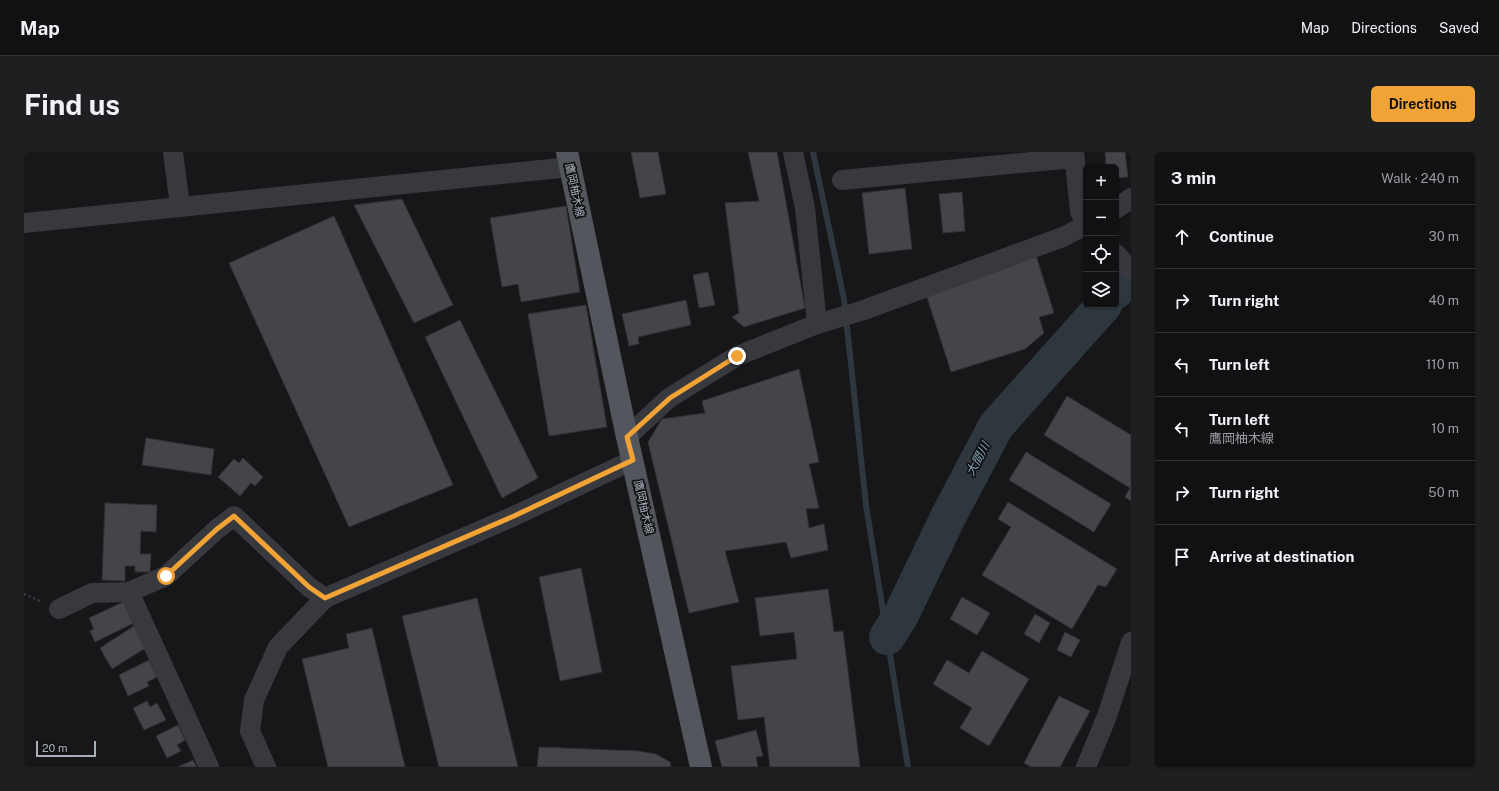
<!DOCTYPE html>
<html lang="en">
<head>
<meta charset="utf-8">
<style>
  body { margin:0; font-family:"Public Sans","Noto Sans JP",sans-serif; background:#1e1f21; color:#f1f3f6 }
  .controls { position:absolute; right:12px; top:12px; display:grid; overflow:hidden; border-radius:6px; box-shadow:0 1px 3px #0004 }
  .controls button { width:36px; height:36px; display:grid; place-items:center; padding:0; border:0; border-bottom:1px solid #303133; background:#111113; color:#f1f3f6; font:20px sans-serif }
  .scale { position:absolute; left:12px; bottom:10px; width:60px; box-sizing:border-box; padding-left:4px; border:2px solid #a9afb9; border-top:0; font-size:11px; line-height:14px; white-space:nowrap; color:#a9afb9; -webkit-text-stroke:3px #121214; paint-order:stroke }
  .stop { position:absolute; width:12px; height:12px; margin:-9px; border:3px solid #f2a335; border-radius:50%; background:#fff }
  .stop.end { background:#f2a335; border-color:#fff; box-shadow:0 1px 4px #0008 }
  .list { margin:0; padding:0; list-style:none }
  h2 { display:flex; justify-content:space-between; align-items:center; height:52px; margin:0; padding:0 16px; font-size:17px }
  h2 small { font-size:13px; font-weight:400; color:#9c9da0 }
  .list li { display:grid; grid-template-columns:26px 1fr auto; gap:12px; align-items:center; box-sizing:border-box; height:64px; padding:0 16px; border-top:1px solid #303133 }
  .list b { display:block; font-size:15px; white-space:nowrap }
  .list p { margin:0; font-size:13px; white-space:nowrap; color:#9c9da0 }
  .list em { font-size:13px; font-style:normal; color:#9c9da0 }
  .icon { flex:none; width:22px; height:22px; fill:none; stroke:currentColor; stroke-width:2; stroke-linecap:round; stroke-linejoin:round }
  .map { position:relative; flex:none; width:1107px; height:615px; overflow:hidden; border-radius:6px }
  header { display:flex; align-items:center; gap:24px; box-sizing:border-box; height:56px; padding:0 20px; background:#111113; border-bottom:1px solid #303133 }
  header strong { font-size:19px }
  nav { display:flex; gap:22px; margin-inline-start:auto; font-size:14px }
  .intro { display:flex; align-items:center; justify-content:space-between; box-sizing:border-box; height:96px; padding:0 24px }
  h1 { margin:0; font-size:28px }
  .button { padding:10px 18px; border-radius:6px; background:#f2a335; color:#111; font-size:14px; font-weight:700 }
  main { display:flex; gap:24px; padding:0 24px }
  aside { flex:1; background:#111113; border-radius:6px; box-shadow:0 1px 3px #0004 }
  .map>svg:first-child { display:block }
  .lines { fill:none; stroke-linecap:round; stroke-linejoin:round }
  .stream { stroke:#2d373d; stroke-width:6 }
  .river { stroke:#2d373d; stroke-width:36 }
  .building { fill:#434549; stroke:#313135 }
  .path { stroke:#3e4045; stroke-width:2.5; stroke-dasharray:2 3; stroke-linecap:butt }
  .minor { stroke:#38393e; stroke-width:20 }
  .major { stroke:#54565d; stroke-width:22 }
  .rail { stroke:#4b4d53; stroke-width:3; stroke-dasharray:5 4; stroke-linecap:butt }
  .route { stroke:#f2a335; stroke-width:5 }
  .labels { text-anchor:middle; dominant-baseline:central; stroke-width:3.5; stroke-linejoin:round; paint-order:stroke }
  .street-label { font-size:11px; fill:#a9afb9; stroke:#121214 }
  .water-label { font-size:12px; font-style:italic; fill:#80a0b3; stroke:#121214 }
</style>
</head>
<body>
<header>
<strong>Map</strong>
<nav><a>Map</a><a>Directions</a><a>Saved</a></nav>
</header>
<div class="intro"><h1>Find us</h1><a class="button">Directions</a></div>
<main>
<div class="map">
<svg width="1107" height="615" viewBox="0 0 1107 615">
  <rect width="100%" height="100%" fill="#171719"/>
  <g class="lines">
    <polyline class="stream" points="789,0 820,147 842,353 884,615"/>
    <g class="river">
      <polyline points="1092,139 1107,123"/>
      <polyline points="863,485 877,463 924,365 972,274 1080,153"/>
    </g>
  </g>
  <g class="building">
    <polygon points="607,0 634,0 642,42 616,46"/>
    <polygon points="724,0 753,0 781,156 720,175 708,165 715,161 701,51 735,49"/>
    <polygon points="1081,0 1101,0 1104,25 1092,26 1092,15 1082,15"/>
    <polygon points="881,36 888,97 845,102 838,41"/>
    <polygon points="938,40 941,79 919,81 915,42"/>
    <polygon points="378,47 429,153 390,171 330,53"/>
    <polygon points="542,54 556,140 497,150 494,132 478,135 466,66"/>
    <polygon points="310,64 429,333 325,375 205,111"/>
    <polygon points="1012,103 1030,161 1015,165 1020,181 1001,197 927,220 901,139"/>
    <polygon points="684,120 691,153 675,156 669,123"/>
    <polygon points="662,148 667,173 614,185 615,192 605,194 598,162"/>
    <polygon points="562,153 583,275 525,284 504,162"/>
    <polygon points="436,168 514,326 478,346 401,185"/>
    <polygon points="775,217 795,310 785,312 795,356 782,357 785,376 800,372 804,398 767,406 762,390 701,399 715,450 665,461 624,290 638,267 681,261 678,249"/>
    <polygon points="1043,244 1107,283 1107,349 1101,345 1106,336 1020,283"/>
    <polygon points="122,286 190,297 187,323 118,313"/>
    <polygon points="1002,300 1087,352 1070,380 985,328"/>
    <polygon points="219,306 239,325 231,334 227,331 216,344 194,325 210,307 215,311"/>
    <polygon points="984,350 1093,417 1082,435 1074,433 1048,477 958,423 987,375 974,367"/>
    <polygon points="81,351 133,353 132,380 117,379 116,402 127,402 126,420 111,420 111,414 101,414 101,429 78,428"/>
    <polygon points="557,416 578,520 536,529 515,425"/>
    <polygon points="804,437 810,480 819,479 836,615 746,615 740,565 714,568 707,514 773,507 770,480 736,484 731,446"/>
    <polygon points="938,445 966,461 953,483 926,467"/>
    <polygon points="453,446 494,615 415,615 378,464"/>
    <polygon points="99,450 110,471 71,490 66,479 70,477 65,466"/>
    <polygon points="1011,462 1026,471 1015,491 1000,482"/>
    <polygon points="110,474 123,495 88,517 76,496"/>
    <polygon points="348,476 381,615 304,615 278,507 325,496 322,482"/>
    <polygon points="1041,480 1056,488 1047,505 1033,498"/>
    <polygon points="958,499 1005,527 965,594 936,576 948,556 909,532 923,508 945,521"/>
    <polygon points="125,508 133,525 123,530 125,534 104,544 95,523"/>
    <polygon points="1035,544 1066,559 1036,615 1007,615 1000,611"/>
    <polygon points="123,549 126,555 133,551 142,568 120,578 109,556"/>
    <polygon points="154,573 161,588 153,593 157,599 143,606 132,584"/>
    <polygon points="732,578 739,604 732,605 734,615 698,615 691,589"/>
    <polygon points="515,595 614,599 632,602 646,610 647,615 513,615"/>
    <polygon points="169,608 173,615 154,615"/>
  </g>
  <g class="lines">
    <polyline class="path" points="0,442 18,450"/>
    <g class="minor">
      <polyline points="149,0 156,54"/>
      <polyline points="769,0 781,56 793,172"/>
      <polyline points="1050,0 1056,60 1062,69"/>
      <polyline points="818,28 1050,6"/>
      <polyline points="1092,57 1107,46"/>
      <polyline points="0,71 546,15"/>
      <polyline points="1092,102 1107,118"/>
      <polyline points="603,285 645,246 713,204 793,172 837,159 1039,85 1062,73"/>
      <polyline points="105,440 185,615"/>
      <polyline points="35,457 68,441 105,440 142,424 193,377 210,364 285,435 301,446 490,364 609,308"/>
      <polyline points="242,615 226,579 230,548 254,495 301,446"/>
      <polyline points="1062,615 1083,564 1107,490"/>
    </g>
    <polyline class="major" points="543,0 603,285 677,615"/>
    <polyline class="rail" points="1107,615 1107,614"/>
  </g>
  <g class="lines">
    <polyline class="route" points="142,424 193,377 210,364 285,435 301,446 490,364 609,308 603,285 646,246 713,204"/>
  </g>
  <g class="labels">
    <g class="street-label">
      <text transform="translate(551 38) rotate(78)">鷹岡柚木線</text>
      <text transform="translate(620 355) rotate(77)">鷹岡柚木線</text>
    </g>
    <g class="water-label">
      <text transform="translate(954 307) rotate(-62)">大間川</text>
    </g>
  </g>
</svg>
<div class="controls">
<button>+</button>
<button>−</button>
<button><svg class="icon" aria-label="locate" viewBox="0 0 24 24"><circle cx="12" cy="12" r="6"/><path d="M12 2v4M12 18v4M2 12h4M18 12h4"/></svg></button>
<button><svg class="icon" aria-label="layers" viewBox="0 0 24 24"><path d="M12 4l9 5-9 5-9-5zM3 14l9 5 9-5"/></svg></button>
</div>
<div class="scale">20 m</div>
<div class="stop" style="left:142px;top:424px"></div>
<div class="stop end" style="left:713px;top:204px"></div>
</div>
<aside>
<h2>3 min<small>Walk · 240 m</small></h2>
<ul class="list">
<li><svg class="icon" aria-label="ahead" viewBox="0 0 24 24"><path d="M12 20V5M6 11l6-6 6 6"/></svg><div><b>Continue</b></div><em>30 m</em></li>
<li><svg class="icon" aria-label="right" viewBox="0 0 24 24"><path d="M7 20v-9h11M14 6l5 5-5 5"/></svg><div><b>Turn right</b></div><em>40 m</em></li>
<li><svg class="icon" aria-label="left" viewBox="0 0 24 24"><path d="M17 20v-9H6M10 6l-5 5 5 5"/></svg><div><b>Turn left</b></div><em>110 m</em></li>
<li><svg class="icon" aria-label="left" viewBox="0 0 24 24"><path d="M17 20v-9H6M10 6l-5 5 5 5"/></svg><div><b>Turn left</b><p>鷹岡柚木線</p></div><em>10 m</em></li>
<li><svg class="icon" aria-label="right" viewBox="0 0 24 24"><path d="M7 20v-9h11M14 6l5 5-5 5"/></svg><div><b>Turn right</b></div><em>50 m</em></li>
<li><svg class="icon" aria-label="arrive" viewBox="0 0 24 24"><path d="M6 21V4h12l-3 4 3 4H6"/></svg><div><b>Arrive at destination</b></div></li>
</ul>
</aside>
</main>
</body>
</html>
